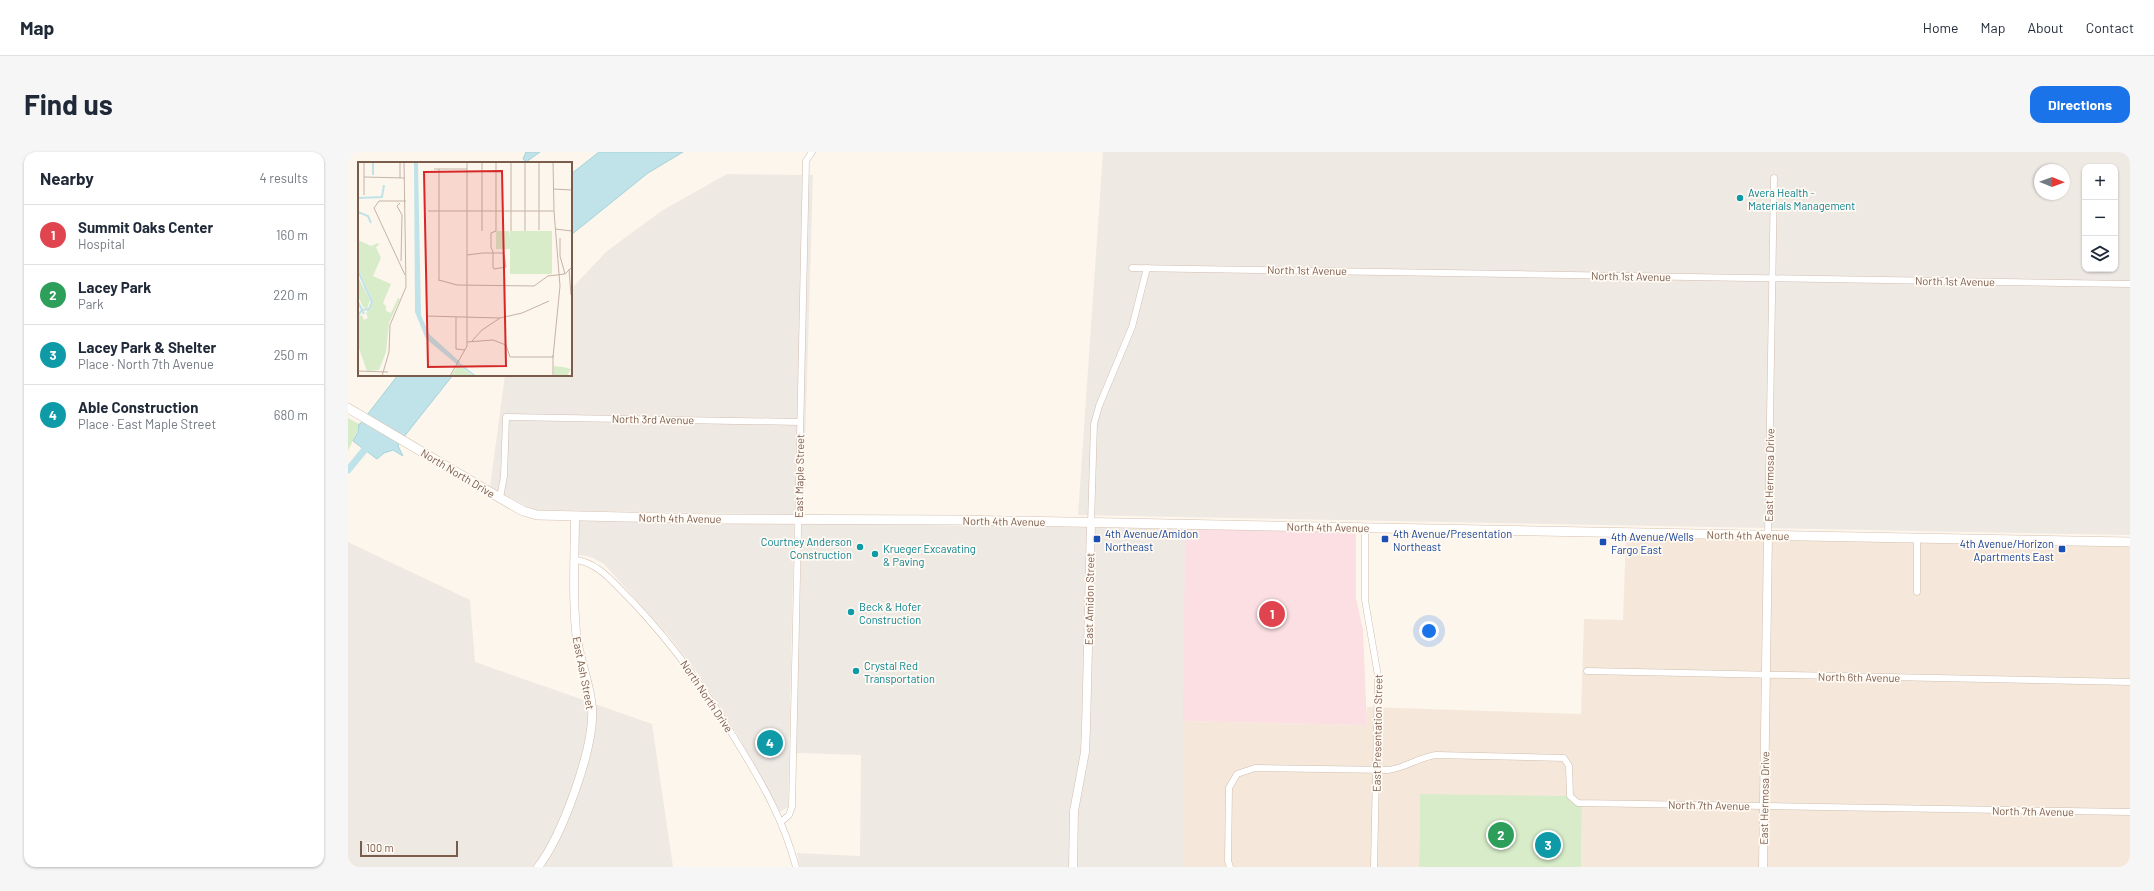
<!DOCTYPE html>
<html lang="en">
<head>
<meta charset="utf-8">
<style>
  body { margin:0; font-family:Barlow,sans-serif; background:#f6f6f7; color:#1f2937 }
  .controls { position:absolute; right:12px; top:12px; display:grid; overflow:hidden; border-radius:8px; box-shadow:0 1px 3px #0004 }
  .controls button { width:36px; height:36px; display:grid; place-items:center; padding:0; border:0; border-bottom:1px solid #e0e1e3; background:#fff; color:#1f2937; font:20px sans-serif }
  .compass { position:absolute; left:1686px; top:12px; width:36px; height:36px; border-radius:50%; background:#fff; box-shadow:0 1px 3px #0004; rotate:91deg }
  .scale { position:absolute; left:12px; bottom:10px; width:98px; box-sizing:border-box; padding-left:4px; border:2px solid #7a5c4d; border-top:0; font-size:11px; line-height:14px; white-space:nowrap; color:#7a5c4d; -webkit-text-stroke:3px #fffaf3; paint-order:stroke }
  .you { position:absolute; left:1081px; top:479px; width:14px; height:14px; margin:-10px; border:3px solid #fff; border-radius:50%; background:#1a73e8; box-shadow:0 0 0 6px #1a73e833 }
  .badge { display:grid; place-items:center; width:26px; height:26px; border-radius:50%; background:#1a73e8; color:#fff; font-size:13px; font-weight:700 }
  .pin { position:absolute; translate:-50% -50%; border:2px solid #fff; box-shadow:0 1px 4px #0006 }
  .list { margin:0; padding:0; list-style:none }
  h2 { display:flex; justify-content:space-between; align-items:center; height:52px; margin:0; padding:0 16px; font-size:17px }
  h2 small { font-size:13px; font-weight:400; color:#747a83 }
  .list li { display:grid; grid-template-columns:26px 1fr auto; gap:12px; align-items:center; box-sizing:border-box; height:60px; padding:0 16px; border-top:1px solid #e0e1e3 }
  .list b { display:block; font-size:15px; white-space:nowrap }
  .list p { margin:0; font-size:13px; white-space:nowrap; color:#747a83 }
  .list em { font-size:13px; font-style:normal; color:#747a83 }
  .icon { flex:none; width:22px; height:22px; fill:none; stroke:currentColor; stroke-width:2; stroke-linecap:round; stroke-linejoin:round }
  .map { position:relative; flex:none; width:1782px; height:715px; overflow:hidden; border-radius:12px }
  header { display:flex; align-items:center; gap:24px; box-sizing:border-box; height:56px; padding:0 20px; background:#fff; border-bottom:1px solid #e0e1e3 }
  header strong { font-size:19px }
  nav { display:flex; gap:22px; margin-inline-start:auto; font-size:14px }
  .intro { display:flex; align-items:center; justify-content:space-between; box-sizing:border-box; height:96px; padding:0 24px }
  h1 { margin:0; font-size:28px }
  .button { padding:10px 18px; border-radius:12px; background:#1a73e8; color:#fff; font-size:14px; font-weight:700 }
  main { display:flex; gap:24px; padding:0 24px }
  aside { flex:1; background:#fff; border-radius:12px; box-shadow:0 1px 3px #0004 }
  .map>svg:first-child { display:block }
  .residential { fill:#f5e8da }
  .industrial { fill:#efe9e4; fill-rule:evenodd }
  .medical { fill:#fbdfe3 }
  .green { fill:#d8ecc9 }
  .water { fill:#bfe3e8; stroke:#a5d3da }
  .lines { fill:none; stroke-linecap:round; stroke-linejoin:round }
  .canal { stroke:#bfe3e8; stroke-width:7 }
  .minor-casing { stroke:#d1beb0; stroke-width:7 }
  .tertiary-casing { stroke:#d1beb0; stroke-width:9 }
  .secondary-casing { stroke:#d6c0b0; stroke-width:10 }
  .minor { stroke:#fff; stroke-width:6 }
  .tertiary { stroke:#fff; stroke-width:8 }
  .secondary { stroke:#fff; stroke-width:9 }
  .culture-dot { fill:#0f9aa8; stroke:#fffaf3; stroke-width:1.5 }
  .transit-dot { fill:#1a4fb4; stroke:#fffaf3; stroke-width:1.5 }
  .labels { text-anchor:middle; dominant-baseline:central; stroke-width:3.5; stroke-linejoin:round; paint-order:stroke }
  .culture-label { font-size:11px; fill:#0d838f; stroke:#fffaf3; text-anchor:start }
  .street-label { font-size:11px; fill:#7a5c4d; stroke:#fffaf3 }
  .transit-label { font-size:11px; fill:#164399; stroke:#fffaf3; text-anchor:start }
  .inset-river { fill:none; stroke:#bfe3e8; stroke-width:2 }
  .inset-road { fill:none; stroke:#c5b3a7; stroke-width:1 }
  .view { fill:#d62828; fill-opacity:0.15; stroke:#d62828; stroke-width:2 }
  .inset-edge { fill:none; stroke:#7a5c4d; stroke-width:2 }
</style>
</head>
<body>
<header>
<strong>Map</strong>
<nav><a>Home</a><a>Map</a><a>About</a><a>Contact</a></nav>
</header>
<div class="intro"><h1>Find us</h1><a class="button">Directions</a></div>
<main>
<aside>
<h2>Nearby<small>4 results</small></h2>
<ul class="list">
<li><span class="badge" style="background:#e0444e">1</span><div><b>Summit Oaks Center</b><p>Hospital</p></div><em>160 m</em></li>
<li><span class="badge" style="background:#2e9e5b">2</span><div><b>Lacey Park</b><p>Park</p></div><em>220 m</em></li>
<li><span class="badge" style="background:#0f9aa8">3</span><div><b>Lacey Park &amp; Shelter</b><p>Place · North 7th Avenue</p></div><em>250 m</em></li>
<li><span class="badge" style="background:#0f9aa8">4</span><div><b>Able Construction</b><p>Place · East Maple Street</p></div><em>680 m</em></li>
</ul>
</aside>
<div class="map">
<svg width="1782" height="715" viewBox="0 0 1782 715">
  <rect width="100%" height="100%" fill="#fdf6ec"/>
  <polygon class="residential" points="1278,385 1782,394 1782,715 1233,715 1234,651 1072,642 1071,715 836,715 835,569 1019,573 1019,555 1233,562 1236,467 1275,468"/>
  <g class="industrial">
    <path d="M755 0H1782V383L730 363ZM1737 15H1767V117H1737ZM1692 18H1716V42H1692Z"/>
    <polygon points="379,22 465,23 455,363 185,358 142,335 157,223 223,223 223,137 259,99 315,58"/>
    <polygon points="230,368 446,371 440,655 432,660 389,582 350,522 320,483 256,412 243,405 231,403"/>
    <polygon points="454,371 837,377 836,715 452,715 449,701 512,704 513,603 448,601"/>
    <polygon points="0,390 122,448 127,510 304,572 325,715 0,715"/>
  </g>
  <polygon class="medical" points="837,377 1008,380 1008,446 1015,478 1019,573 835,569"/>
  <g class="green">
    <polygon points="0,266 11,272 11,275 0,299"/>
    <polygon points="1072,642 1222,644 1234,651 1233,715 1071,715"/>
  </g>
  <g class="water">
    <polygon points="178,0 192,0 178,10 175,7"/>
    <polygon points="251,0 335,0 300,21 223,83 223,22"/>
    <polygon points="50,223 105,223 51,291 50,294 55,304 45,298 36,301 29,307 5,289 10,280 11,272 12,272"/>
  </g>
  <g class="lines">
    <polyline class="canal" points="0,318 23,290"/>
    <g class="minor-casing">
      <g id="minor">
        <polyline points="784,116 1782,132"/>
        <polyline points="152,346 156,324 158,265 452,270"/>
        <polyline points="743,371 746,272 751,254 784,175 799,116"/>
        <polyline points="1017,376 1017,448 1030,524 1026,715"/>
        <polyline points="1420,384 1426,26"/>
        <path d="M227 408C251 410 267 433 284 449 328 496 359 540 392 595 416 634 436 670 448 715"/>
        <polyline points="1569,440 1569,386"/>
        <polyline points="1239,519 1782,530"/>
        <polyline points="434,669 441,663 444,655 458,9 464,0"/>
        <path d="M882 715 880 709 881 636 889 622 907 616 1040 618C1058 616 1071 605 1088 603L1216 606 1221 614 1222 644 1230 651 1782 660"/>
      </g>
    </g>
    <g class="tertiary-casing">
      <g id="tertiary">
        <path d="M190 715C214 684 247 595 244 556 242 530 230 505 228 479 224 441 227 402 227 364"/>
        <polyline points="725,715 726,659 737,600 738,576 743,371"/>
        <polyline points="1415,715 1420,384"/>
      </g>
    </g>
    <g class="secondary-casing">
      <polyline id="secondary" points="0,256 152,346 175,359 189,363 368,367 608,368 1782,390"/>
    </g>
    <use href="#minor" class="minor"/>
    <use href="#tertiary" class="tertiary"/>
    <use href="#secondary" class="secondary"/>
  </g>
  <g class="culture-dot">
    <circle cx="1392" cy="46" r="4"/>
    <circle cx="512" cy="395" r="4"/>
    <circle cx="527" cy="402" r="4"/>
    <circle cx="503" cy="460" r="4"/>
    <circle cx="508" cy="519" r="4"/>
  </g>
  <g class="transit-dot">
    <rect x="745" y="383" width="8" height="8" rx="2"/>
    <rect x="1033" y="383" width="8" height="8" rx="2"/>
    <rect x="1251" y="386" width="8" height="8" rx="2"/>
    <rect x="1710" y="393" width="8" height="8" rx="2"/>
  </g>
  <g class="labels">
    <g class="culture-label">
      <text x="1400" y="40">Avera Health -<tspan x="1400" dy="13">Materials Management</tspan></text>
      <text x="504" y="389" text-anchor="end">Courtney Anderson<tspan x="504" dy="13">Construction</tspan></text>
      <text x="535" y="396">Krueger Excavating<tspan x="535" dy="13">&amp; Paving</tspan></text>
      <text x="511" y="454">Beck &amp; Hofer<tspan x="511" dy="13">Construction</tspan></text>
      <text x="516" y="513">Crystal Red<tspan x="516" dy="13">Transportation</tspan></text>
    </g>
    <g class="street-label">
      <text transform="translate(959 118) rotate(1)">North 1st Avenue</text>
      <text transform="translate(1283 124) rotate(1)">North 1st Avenue</text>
      <text transform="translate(1607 129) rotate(1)">North 1st Avenue</text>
      <text transform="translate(305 267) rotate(1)">North 3rd Avenue</text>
      <text transform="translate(110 321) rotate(31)">North North Drive</text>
      <text transform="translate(1421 323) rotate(-89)">East Hermosa Drive</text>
      <text transform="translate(451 324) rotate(-89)">East Maple Street</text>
      <text transform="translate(332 366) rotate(1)">North 4th Avenue</text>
      <text transform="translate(656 369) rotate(1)">North 4th Avenue</text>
      <text transform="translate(980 375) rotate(1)">North 4th Avenue</text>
      <text transform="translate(1400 383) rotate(1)">North 4th Avenue</text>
      <text transform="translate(741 447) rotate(-89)">East Amidon Street</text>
      <text transform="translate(236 521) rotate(79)">East Ash Street</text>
      <text transform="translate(1511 525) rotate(1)">North 6th Avenue</text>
      <text transform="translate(359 544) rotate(56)">North North Drive</text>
      <text transform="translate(1029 581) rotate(-89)">East Presentation Street</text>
      <text transform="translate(1416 646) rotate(-89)">East Hermosa Drive</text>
      <text transform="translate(1361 653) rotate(1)">North 7th Avenue</text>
      <text transform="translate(1685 659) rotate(1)">North 7th Avenue</text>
    </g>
    <g class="transit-label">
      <text x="757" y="381">4th Avenue/Amidon<tspan x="757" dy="13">Northeast</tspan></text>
      <text x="1045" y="381">4th Avenue/Presentation<tspan x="1045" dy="13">Northeast</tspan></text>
      <text x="1263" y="384">4th Avenue/Wells<tspan x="1263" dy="13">Fargo East</tspan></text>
      <text x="1706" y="391" text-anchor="end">4th Avenue/Horizon<tspan x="1706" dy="13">Apartments East</tspan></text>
    </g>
  </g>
  <g transform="translate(10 10)">
    <rect width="214" height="214" fill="#fdf6ec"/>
    <path d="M138 69H151L152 77V69H194V112H152V87H138ZM0 78 13 84 20 81 21 83 18 85 23 96 15 114 33 122 25 141 28 144V149L33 151 40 136 42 137 31 161 28 190 21 208 9 209 0 184V155L4 153 6 158 10 156 8 151 15 140 0 106ZM0 115 12 138 9 147 5 145 0 134ZM100 203 103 205 115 214H93ZM196 204 205 205 213 207 209 214H196Z" fill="#d8ecc9"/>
    <path d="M56 0H60L63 153 71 172 102 200 101 204 68 177 57 150Z" fill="#bfe3e8"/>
    <path class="inset-river" d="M15 13V0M0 36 24 35 26 23M0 50 10 54 13 61M0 109 14 140 11 147 4 148 0 154M0 140 6 152M100 201 117 214"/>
    <path class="inset-road" d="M6 0V33M181 0V68M76 7H109M81 7V119M6 15 47 16M42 16V0M195 27 214 28M42 41 39 44 44 53 43 99M70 49H196M197 67 214 69M124 69V0M153 69V0M167 69V0M202 76V94L207 112M109 93 125 91H145L146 92 148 105 136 107 135 105V90L133 85V71L138 69V0M211 107 213 133M47 113 16 46 21 39H48M81 118 99 123 176 124 190 114 207 112 214 105M68 154 142 156M98 155V187L107 188M114 179 124 168 142 156 164 151 191 139M109 180 135 178 148 183 152 195H195M195 193V214M195 195 202 124 196 49 195 0M0 209 30 210M24 214 31 190 32 163 48 125 46 0M92 214 109 184V0"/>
    <path class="view" d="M144 9 148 204 70 205 66 10Z"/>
    <rect width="214" height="214" class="inset-edge"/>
  </g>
</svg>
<div class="controls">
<button>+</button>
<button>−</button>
<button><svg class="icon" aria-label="layers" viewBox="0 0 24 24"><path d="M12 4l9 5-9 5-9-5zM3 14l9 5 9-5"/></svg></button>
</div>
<svg class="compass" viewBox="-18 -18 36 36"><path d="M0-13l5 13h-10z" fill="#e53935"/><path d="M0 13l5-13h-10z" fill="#747a83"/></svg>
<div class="scale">100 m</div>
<div class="you"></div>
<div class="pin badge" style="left:924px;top:462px;background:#e0444e">1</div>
<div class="pin badge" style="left:1153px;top:683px;background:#2e9e5b">2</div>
<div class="pin badge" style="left:1200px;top:693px;background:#0f9aa8">3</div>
<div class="pin badge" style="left:422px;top:591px;background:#0f9aa8">4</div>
</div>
</main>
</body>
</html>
